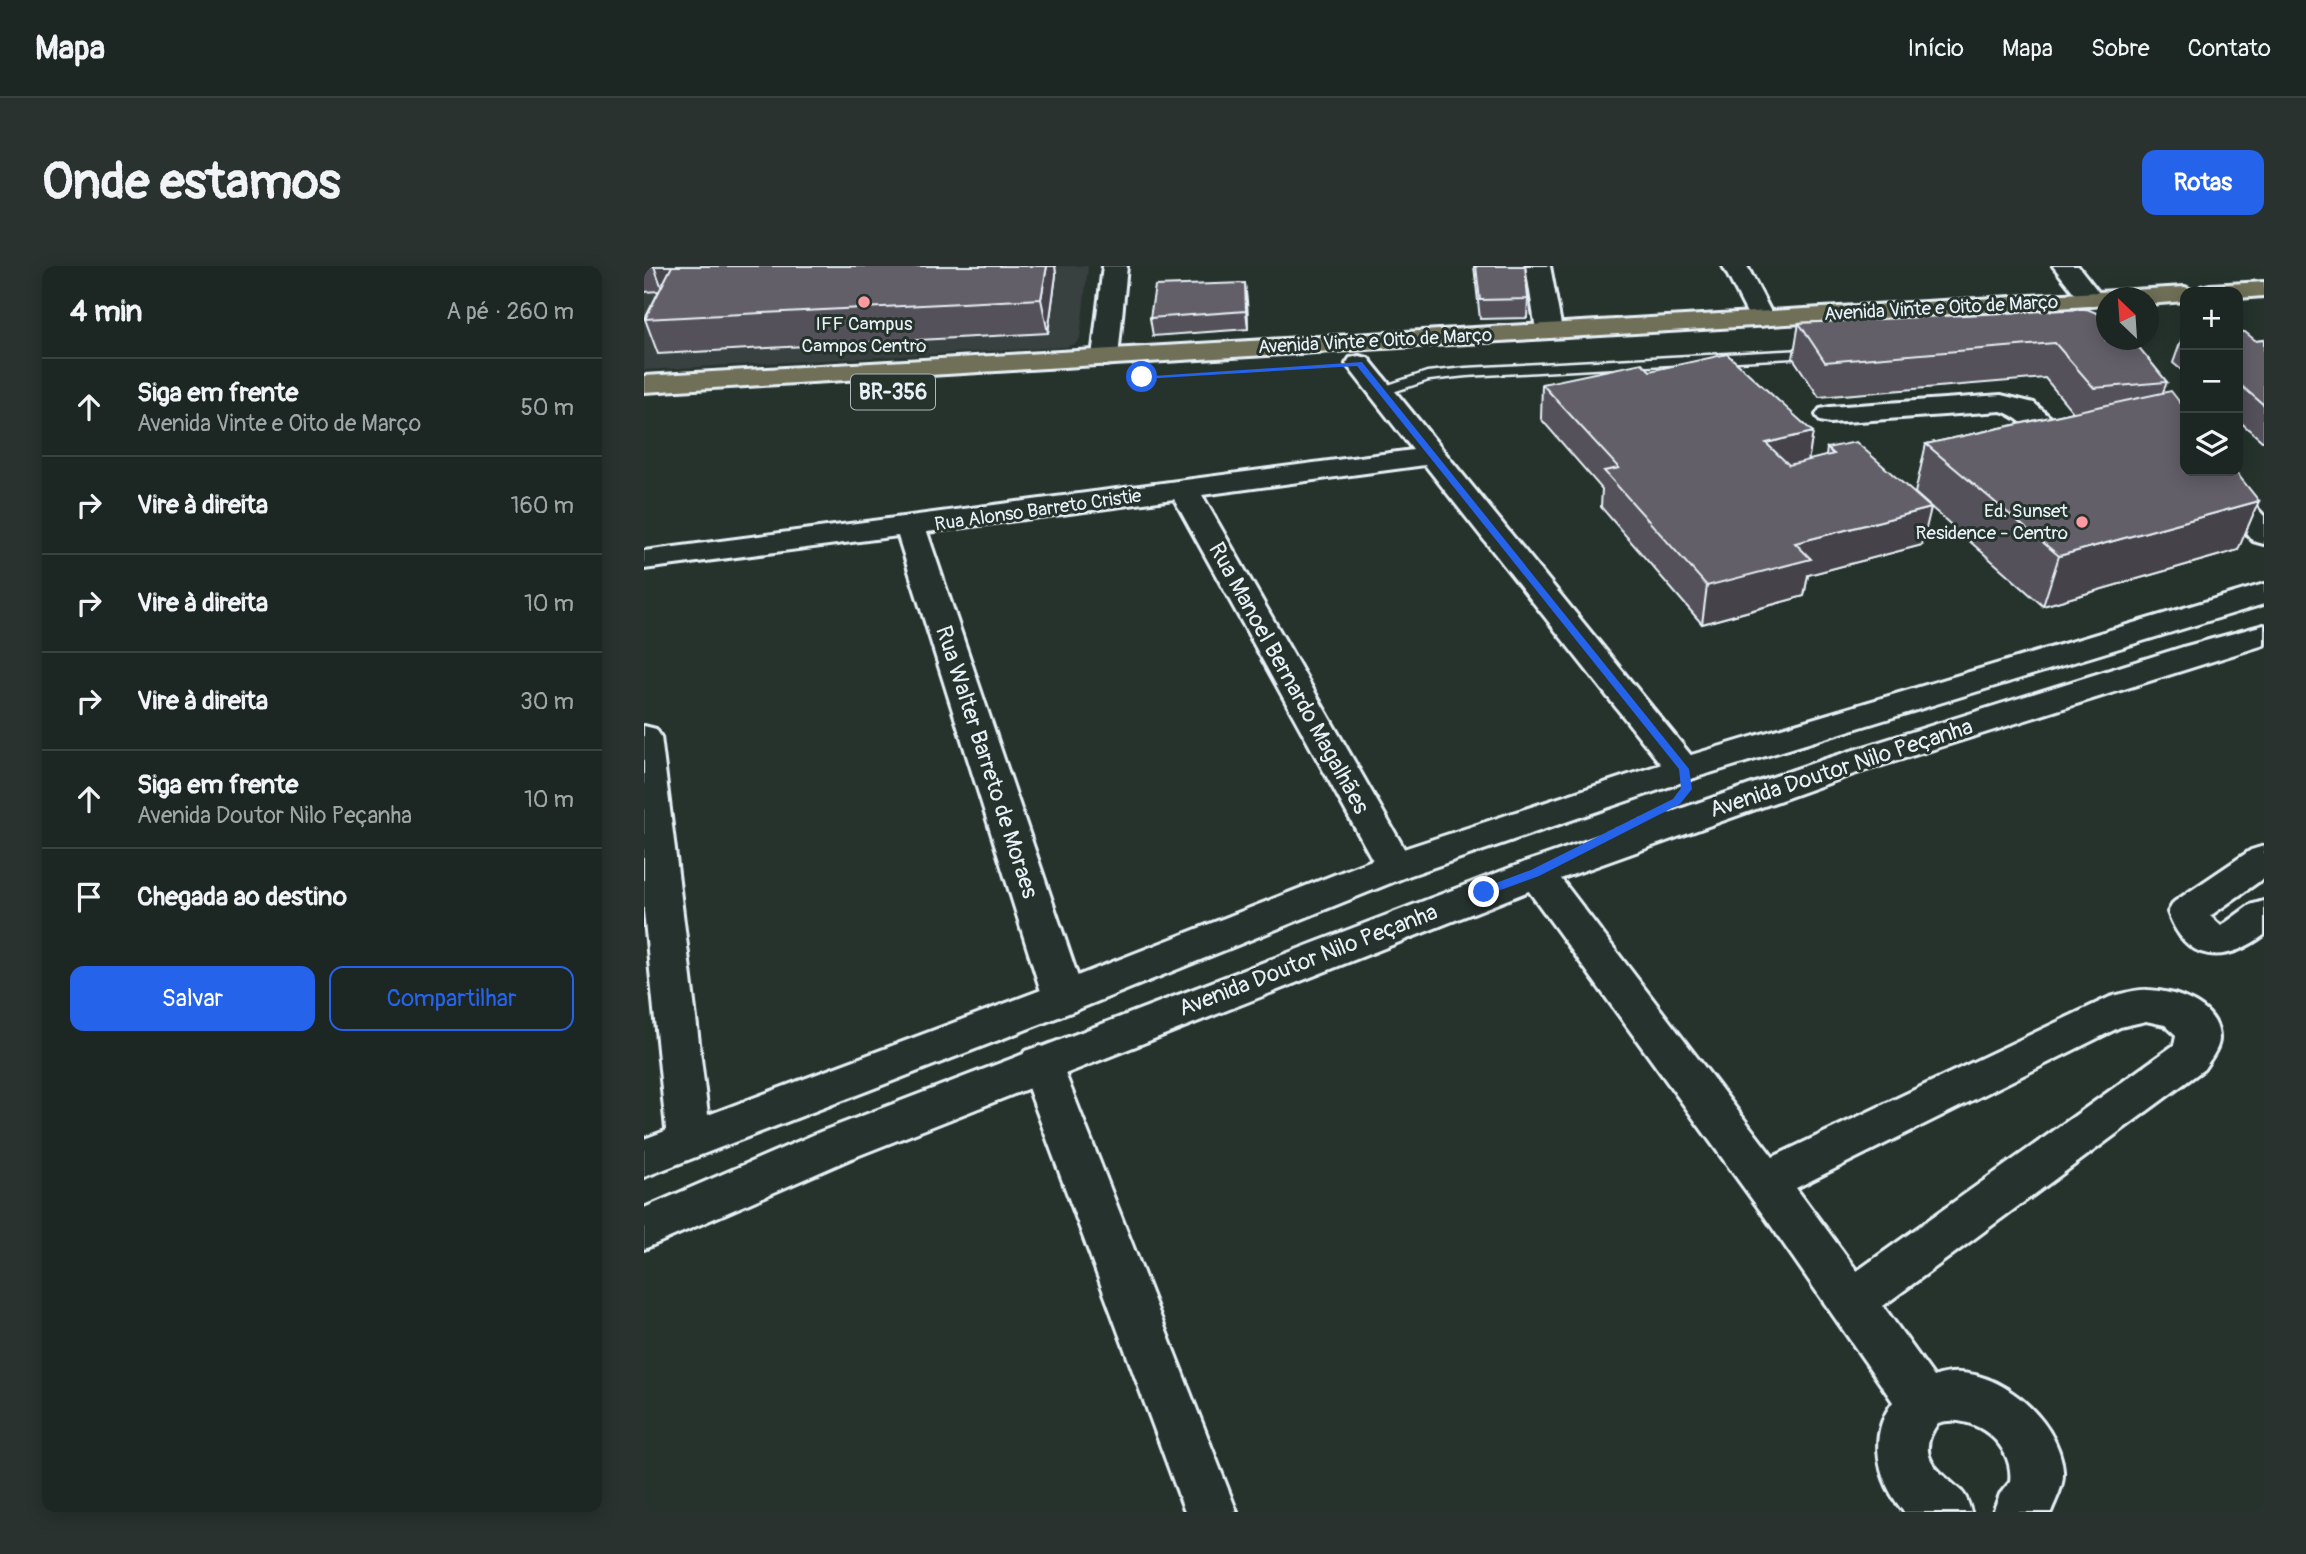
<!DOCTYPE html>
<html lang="pt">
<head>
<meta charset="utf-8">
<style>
  body { margin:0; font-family:Pangolin,sans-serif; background:#29322f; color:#f1f3f6 }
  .controls { position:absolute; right:21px; top:21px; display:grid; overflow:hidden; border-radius:14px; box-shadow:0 4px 18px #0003 }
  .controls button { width:63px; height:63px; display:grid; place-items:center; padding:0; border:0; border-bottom:2px solid #3a4340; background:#1c2622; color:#f1f3f6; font:35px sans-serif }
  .compass { position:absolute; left:1452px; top:21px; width:63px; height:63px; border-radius:50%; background:#1c2622; box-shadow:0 4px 18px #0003; rotate:335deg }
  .stop { position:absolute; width:21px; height:21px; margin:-16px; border:5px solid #2563eb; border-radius:50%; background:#fff }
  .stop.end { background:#2563eb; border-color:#fff; box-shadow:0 2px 7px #0008 }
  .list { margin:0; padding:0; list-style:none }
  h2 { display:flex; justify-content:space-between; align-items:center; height:91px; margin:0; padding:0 28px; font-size:30px }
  h2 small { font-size:23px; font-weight:400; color:#a0a5a5 }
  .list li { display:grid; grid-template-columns:46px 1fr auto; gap:21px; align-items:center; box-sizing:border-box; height:98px; padding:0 28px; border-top:2px solid #3a4340 }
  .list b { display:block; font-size:26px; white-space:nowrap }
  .list p { margin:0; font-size:23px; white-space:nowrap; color:#a0a5a5 }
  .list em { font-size:23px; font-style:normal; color:#a0a5a5 }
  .actions { display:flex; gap:14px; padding:21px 28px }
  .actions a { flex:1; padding:16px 0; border:2px solid #2563eb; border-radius:14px; text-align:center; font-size:24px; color:#2563eb }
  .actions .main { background:#2563eb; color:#fff }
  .icon { flex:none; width:38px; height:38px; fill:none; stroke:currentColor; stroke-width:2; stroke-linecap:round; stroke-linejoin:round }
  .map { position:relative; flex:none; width:1620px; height:1246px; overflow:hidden; border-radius:14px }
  header { display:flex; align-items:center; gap:42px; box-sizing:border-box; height:98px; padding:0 35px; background:#1c2622; border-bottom:2px solid #3a4340 }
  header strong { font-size:33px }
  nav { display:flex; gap:38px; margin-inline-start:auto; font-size:24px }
  .intro { display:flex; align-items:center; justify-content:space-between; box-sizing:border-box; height:168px; padding:0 42px }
  h1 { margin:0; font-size:49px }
  .button { padding:18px 32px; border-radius:14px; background:#2563eb; color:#fff; font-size:24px; font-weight:700 }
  main { display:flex; gap:42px; padding:0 42px }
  aside { flex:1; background:#1c2622; border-radius:14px; box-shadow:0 4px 18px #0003 }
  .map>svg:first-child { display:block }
  .built { fill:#38403f }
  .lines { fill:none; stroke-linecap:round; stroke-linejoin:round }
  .lane-casing { stroke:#e8f1f8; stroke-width:5 }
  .street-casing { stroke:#e8f1f8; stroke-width:6 }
  .secondary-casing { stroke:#e8f1f8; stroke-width:6 }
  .primary-casing { stroke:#e8f1f8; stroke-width:6 }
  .lane { fill:#26332d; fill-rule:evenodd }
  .street { fill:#26332d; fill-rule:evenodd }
  .secondary { fill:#26332d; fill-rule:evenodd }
  .primary { fill:#706f59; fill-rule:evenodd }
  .wall { fill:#55515a; stroke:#e8f1f8; stroke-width:2 }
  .shaded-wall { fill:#45424a; stroke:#e8f1f8; stroke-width:2 }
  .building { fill:#635e69; stroke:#e8f1f8; stroke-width:2 }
  .route { fill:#2563eb }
  .poi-dot { fill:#ff9aa2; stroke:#26332d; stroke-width:2.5 }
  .labels { text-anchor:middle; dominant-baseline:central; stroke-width:6; stroke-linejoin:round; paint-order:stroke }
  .far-street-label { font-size:19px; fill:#e8f1f8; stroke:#26332d }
  .far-poi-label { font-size:19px; fill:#e8f1f8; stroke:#26332d }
  .shield { fill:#26332d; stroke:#aeb8bb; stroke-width:2 }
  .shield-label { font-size:21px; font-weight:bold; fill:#e8f1f8 }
  .street-label { font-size:23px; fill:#e8f1f8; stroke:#26332d }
</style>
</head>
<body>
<header>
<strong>Mapa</strong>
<nav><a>Início</a><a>Mapa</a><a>Sobre</a><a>Contato</a></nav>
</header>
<div class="intro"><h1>Onde estamos</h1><a class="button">Rotas</a></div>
<main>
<aside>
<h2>4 min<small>A pé · 260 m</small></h2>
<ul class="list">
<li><svg class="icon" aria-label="ahead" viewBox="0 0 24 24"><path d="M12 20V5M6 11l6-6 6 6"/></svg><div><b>Siga em frente</b><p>Avenida Vinte e Oito de Março</p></div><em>50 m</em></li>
<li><svg class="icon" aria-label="right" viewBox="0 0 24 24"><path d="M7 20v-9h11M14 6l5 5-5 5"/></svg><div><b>Vire à direita</b></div><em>160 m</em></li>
<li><svg class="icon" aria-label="right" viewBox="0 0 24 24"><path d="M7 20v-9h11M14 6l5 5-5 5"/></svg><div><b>Vire à direita</b></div><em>10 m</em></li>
<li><svg class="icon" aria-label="right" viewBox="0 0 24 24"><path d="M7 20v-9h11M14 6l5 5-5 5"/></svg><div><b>Vire à direita</b></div><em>30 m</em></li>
<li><svg class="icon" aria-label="ahead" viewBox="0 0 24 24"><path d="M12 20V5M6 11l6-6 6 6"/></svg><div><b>Siga em frente</b><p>Avenida Doutor Nilo Peçanha</p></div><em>10 m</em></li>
<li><svg class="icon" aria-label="arrive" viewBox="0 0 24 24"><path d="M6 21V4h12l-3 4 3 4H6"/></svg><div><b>Chegada ao destino</b></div></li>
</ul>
<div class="actions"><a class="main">Salvar</a><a>Compartilhar</a></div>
</aside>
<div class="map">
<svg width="1620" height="1246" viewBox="0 0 1620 1246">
  <rect width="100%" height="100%" fill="#26332d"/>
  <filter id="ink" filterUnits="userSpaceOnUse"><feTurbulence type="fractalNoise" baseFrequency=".0143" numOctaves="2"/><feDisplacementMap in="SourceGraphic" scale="14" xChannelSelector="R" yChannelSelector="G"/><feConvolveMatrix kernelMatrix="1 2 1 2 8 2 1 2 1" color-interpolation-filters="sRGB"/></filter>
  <g filter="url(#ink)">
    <polygon class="built" points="0,0 444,0 436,72 431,78 420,81 0,104"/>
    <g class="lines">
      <g class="lane-casing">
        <polygon id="lane" points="1179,83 1186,87 1184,90 822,110 785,114 737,130 730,126 732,123 783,106 822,102"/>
      </g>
      <g class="street-casing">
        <g id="street">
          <polygon points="459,0 483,0 474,91 470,97 461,99 452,97 448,91"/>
          <polygon points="882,0 906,0 918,64 914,69 905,72 896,69 892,64"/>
          <polygon points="1409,0 1434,0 1460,33 1457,38 1448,40 1439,38"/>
          <polygon points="715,90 724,92 1058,503 1053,511 1040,515 1027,511 781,199 558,229 770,600 764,610 751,613 738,610 732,600 530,233 283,266 441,732 435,743 420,748 405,743 399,732 254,270 0,303 0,285 769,184 702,98 706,92"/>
          <path d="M1357 129 1390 137 1439 180 1435 186C1405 194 1385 153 1357 145L1186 157 1176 155 1172 149 1176 143 1186 141Z"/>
          <polygon points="1550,205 1579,205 1620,250 1620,278 1609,275"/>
          <polygon points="0,460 12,463 17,471 67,873 61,886 45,891 29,886 23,873 0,645"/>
          <path d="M1620 580V612L1566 650 1577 660 1606 639 1620 635V669C1581 698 1542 698 1524 646L1530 636 1607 584Z"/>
          <path d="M892 593 905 597 1129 891 1466 731C1478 728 1492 723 1504 724 1531 725 1575 739 1575 773 1575 783 1565 795 1560 803L1239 1040 1290 1111C1342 1090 1416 1151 1419 1205 1420 1220 1412 1233 1407 1246H1349L1356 1228 1366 1216C1371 1179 1330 1146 1294 1157 1269 1190 1295 1205 1318 1226 1323 1231 1325 1240 1327 1246H1260C1234 1216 1223 1170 1249 1136L1121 951 879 617 873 607 879 597ZM1502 755 1521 759 1532 769 1530 779 1213 1005 1152 922 1476 761Z"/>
          <polygon points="396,780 411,785 417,797 593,1246 541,1246 375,797 381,785"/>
        </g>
      </g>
      <g class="secondary-casing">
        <g id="secondary">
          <polygon points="1079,0 1103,0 1130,52 1126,57 1117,60 1108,57"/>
          <polygon points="1620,318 1620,338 1053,511 764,610 435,743 0,911 0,873 405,721 738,590 1027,495"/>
          <polygon points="1620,359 1620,379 1207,509 905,617 208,892 0,983 0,942 176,866 879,597 1181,493 1539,381"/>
        </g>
      </g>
      <g class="primary-casing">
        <g id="primary">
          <polygon points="1620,16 1620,30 1594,32 1594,26 1554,26 1557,21 1566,19"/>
          <polygon points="1541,21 1552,26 1541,26 1541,35 1504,38 1504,32 1462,32 1462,39 0,126 0,110"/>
        </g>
      </g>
      <use href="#lane" class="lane"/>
      <use href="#street" class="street"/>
      <use href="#secondary" class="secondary"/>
      <use href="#primary" class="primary"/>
    </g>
    <g class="wall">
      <polygon points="0,0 411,0 412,9 404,67 14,88 1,53 15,25 0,26"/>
      <polygon points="830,0 881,0 884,33 883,52 836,53"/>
      <polygon points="603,35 604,63 509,70 506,52"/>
      <polygon points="1443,43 1523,116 1519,126 1594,284 1399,340 1271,227 1282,178 1429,146 1401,112 1175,131 1149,92 1155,57"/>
      <polygon points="1594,66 1612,75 1620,74 1620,175 1618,175 1594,154"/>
      <polygon points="1539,69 1541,69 1541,107 1529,97"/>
      <polygon points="1006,105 1169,166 1164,195 1182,190 1183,182 1278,279 1164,309 1160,330 1058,358 957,241 958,223 897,153 898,118"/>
    </g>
    <g class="shaded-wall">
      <polygon points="10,0 31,0 19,25"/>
      <polygon points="403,0 411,0 412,9 404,67 397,33"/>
      <polygon points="601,17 603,35 604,63 602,45"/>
      <polygon points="1169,166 1163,202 1116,213 1122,177"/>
      <polygon points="1615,235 1594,284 1399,340 1415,290"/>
      <polygon points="1287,242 1278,279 1164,309 1160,330 1058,358 1063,320 1151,277"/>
    </g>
    <g class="building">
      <polygon points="28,0 403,0 397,33 1,53"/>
      <polygon points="832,0 881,0 884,33 836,34"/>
      <polygon points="601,17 602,45 506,52 511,20"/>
      <polygon points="1443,43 1462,51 1462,74 1489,74 1523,116 1450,122 1411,77 1181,96 1155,57"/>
      <polygon points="1594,66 1601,66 1612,75 1620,74 1620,139 1594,117"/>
      <polygon points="1083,88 1169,166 1122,177 1145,199 1190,188 1183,182 1212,176 1287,242 1151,277 1167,293 1063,320 960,205 975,202 898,118 998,97 1006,105"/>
      <polygon points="1527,125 1541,143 1541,205 1591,205 1615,235 1415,290 1282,178"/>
    </g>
  </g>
  <polygon class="route" points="718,96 1045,503 1048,523 1036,538 895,610 840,630 835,626 836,623 887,604 1029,533 1037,522 1035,503 713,100 498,113 494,111"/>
  <g class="poi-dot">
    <circle cx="220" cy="36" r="7"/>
    <circle cx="1438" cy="256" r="7"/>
  </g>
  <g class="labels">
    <g class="far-street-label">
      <text transform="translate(1297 42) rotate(-3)">Avenida Vinte e Oito de Março</text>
      <text transform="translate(731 75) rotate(-3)">Avenida Vinte e Oito de Março</text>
      <text transform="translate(394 244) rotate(-8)">Rua Alonso Barreto Cristie</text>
    </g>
    <g class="far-poi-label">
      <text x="220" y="58">IFF Campus<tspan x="220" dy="22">Campos Centro</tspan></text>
      <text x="1424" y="245" text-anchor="end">Ed. Sunset<tspan x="1424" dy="22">Residence - Centro</tspan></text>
    </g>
    <rect class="shield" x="207" y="108.5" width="84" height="35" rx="5"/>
    <g class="shield-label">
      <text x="249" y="126">BR-356</text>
    </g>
    <g class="street-label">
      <text transform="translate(645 412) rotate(61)">Rua Manoel Bernardo Magalhães</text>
      <text transform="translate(343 496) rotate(72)">Rua Walter Barreto de Moraes</text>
      <text transform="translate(1197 502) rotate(-18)">Avenida Doutor Nilo Peçanha</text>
      <text transform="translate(664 694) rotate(-21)">Avenida Doutor Nilo Peçanha</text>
    </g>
  </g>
</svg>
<div class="controls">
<button>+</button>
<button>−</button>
<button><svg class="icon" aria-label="layers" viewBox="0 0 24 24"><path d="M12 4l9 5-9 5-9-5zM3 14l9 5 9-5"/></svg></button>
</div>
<svg class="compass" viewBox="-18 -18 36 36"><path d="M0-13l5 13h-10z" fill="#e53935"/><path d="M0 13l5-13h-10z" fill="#a0a5a5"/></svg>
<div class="stop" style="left:498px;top:111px"></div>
<div class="stop end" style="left:840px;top:626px"></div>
</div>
</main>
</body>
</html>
